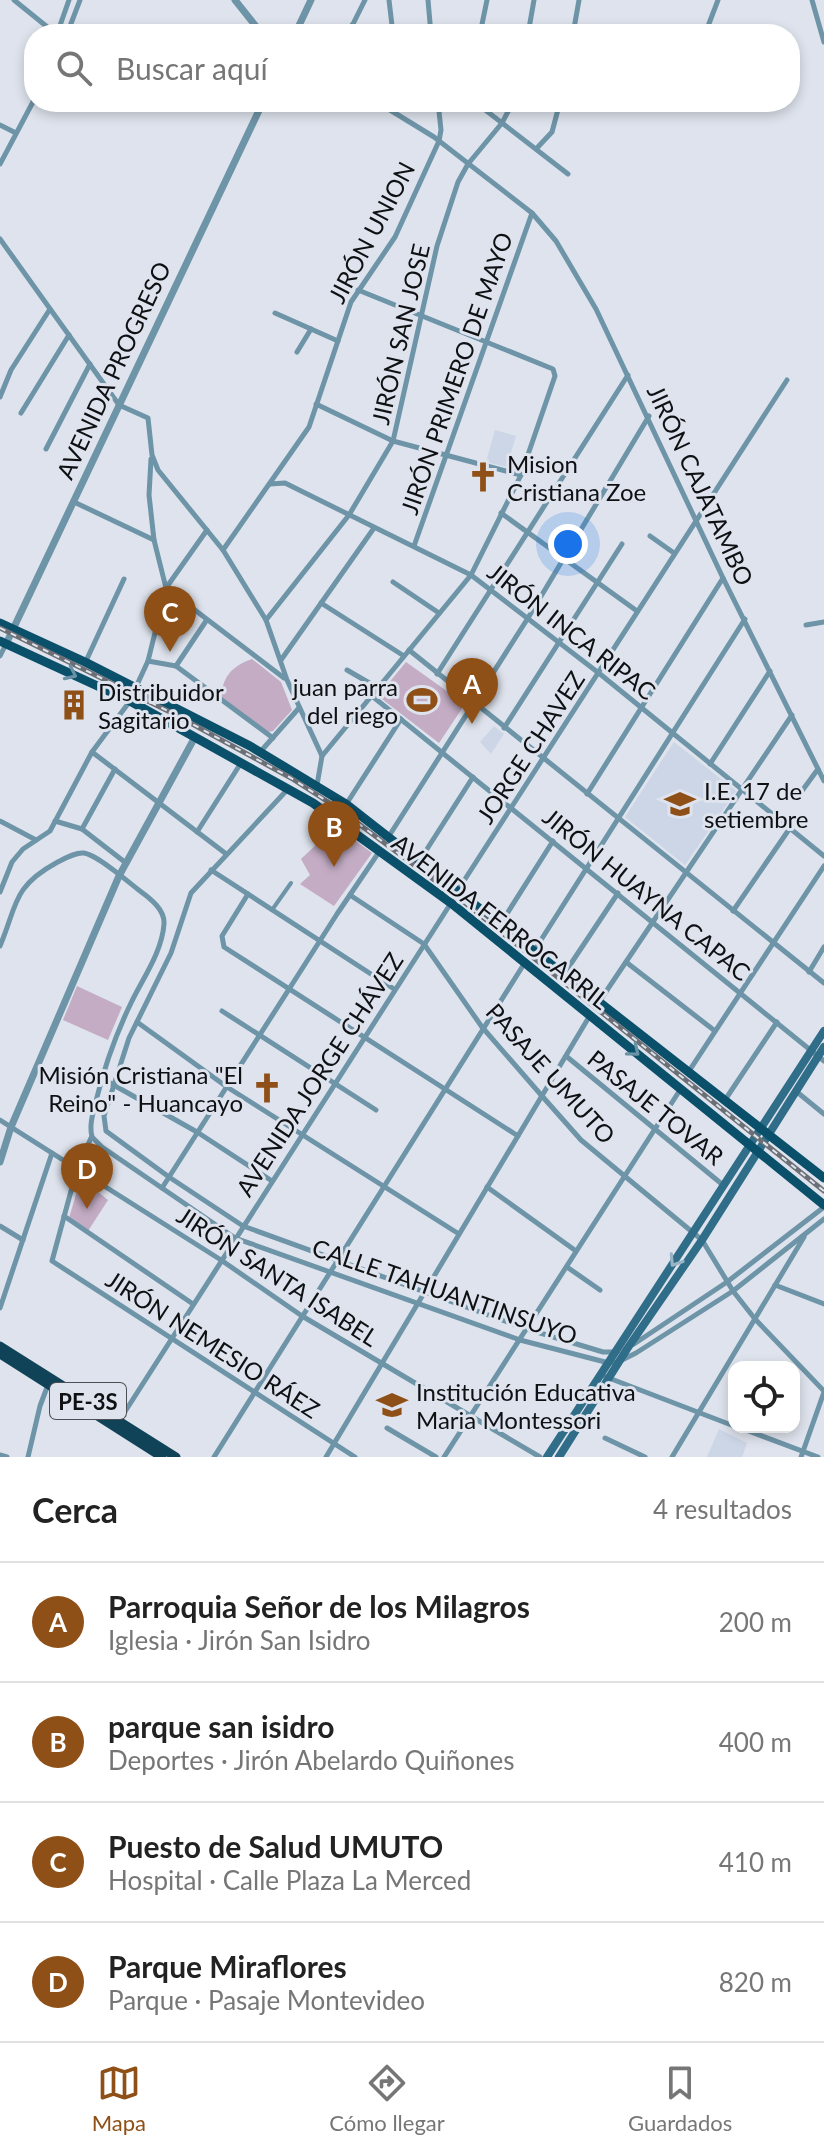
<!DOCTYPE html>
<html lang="es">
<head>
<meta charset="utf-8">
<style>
  body { margin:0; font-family:Lato,sans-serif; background:#f6f6f6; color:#222 }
  .controls { position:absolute; right:24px; bottom:24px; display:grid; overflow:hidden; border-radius:16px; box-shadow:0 4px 12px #0003 }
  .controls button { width:72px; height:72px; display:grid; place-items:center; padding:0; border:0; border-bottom:2px solid #e0e0e0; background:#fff; color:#222; font:40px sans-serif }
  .you { position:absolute; left:568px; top:544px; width:28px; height:28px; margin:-20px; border:6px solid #fff; border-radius:50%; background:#1a73e8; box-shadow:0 0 0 12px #1a73e833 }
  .badge { display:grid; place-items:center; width:52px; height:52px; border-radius:50%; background:#8f5017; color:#fff; font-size:26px; font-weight:700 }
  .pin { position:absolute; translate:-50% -66px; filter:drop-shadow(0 2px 4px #0008) }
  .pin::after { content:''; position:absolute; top:42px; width:28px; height:24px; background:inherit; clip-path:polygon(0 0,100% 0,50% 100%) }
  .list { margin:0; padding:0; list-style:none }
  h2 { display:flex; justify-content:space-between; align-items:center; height:104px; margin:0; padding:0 32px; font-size:34px }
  h2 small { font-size:26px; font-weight:400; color:#767676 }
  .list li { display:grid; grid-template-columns:52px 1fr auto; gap:24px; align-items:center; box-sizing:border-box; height:120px; padding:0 32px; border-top:2px solid #e0e0e0 }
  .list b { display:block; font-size:30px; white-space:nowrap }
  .list p { margin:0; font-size:26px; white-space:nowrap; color:#767676 }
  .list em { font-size:26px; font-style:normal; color:#767676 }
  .icon { flex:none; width:44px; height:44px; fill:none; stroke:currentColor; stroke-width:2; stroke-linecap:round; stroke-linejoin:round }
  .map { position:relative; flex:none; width:824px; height:1457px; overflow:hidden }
  .search { position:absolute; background:#fff; box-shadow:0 4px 12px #0003; left:24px; right:24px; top:24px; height:88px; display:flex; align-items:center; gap:20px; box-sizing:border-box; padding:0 28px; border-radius:32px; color:#767676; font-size:30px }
  .sheet { height:584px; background:#fff }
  nav { display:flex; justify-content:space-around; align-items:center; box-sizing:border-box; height:112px; border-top:2px solid #e0e0e0; background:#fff; font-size:22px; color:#767676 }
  nav a { display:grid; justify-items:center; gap:4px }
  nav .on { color:#8f5017 }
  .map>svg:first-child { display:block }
  .built { fill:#ccd6e6 }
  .green { fill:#c3acc4 }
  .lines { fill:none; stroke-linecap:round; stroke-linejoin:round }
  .pedestrian { stroke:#6e94a7; stroke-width:4 }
  .minor { stroke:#6e94a7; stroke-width:5 }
  .tertiary { stroke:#6e94a7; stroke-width:7 }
  .secondary { stroke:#306d88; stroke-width:8 }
  .primary { stroke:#0b506a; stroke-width:9 }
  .trunk { stroke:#104357; stroke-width:9 }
  .rail-casing { stroke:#6c7076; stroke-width:5 }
  .rail { stroke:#dee3ed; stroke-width:2; stroke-dasharray:6; stroke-linecap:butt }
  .oneway { stroke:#6a92a5 }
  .oneway2 { stroke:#98b4c5 }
  .labels { text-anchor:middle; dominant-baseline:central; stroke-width:6; stroke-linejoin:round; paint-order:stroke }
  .shield { fill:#dee3ed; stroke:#4c4f54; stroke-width:2 }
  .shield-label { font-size:22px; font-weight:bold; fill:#0e1013 }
  .street-label { font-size:24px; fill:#0e1013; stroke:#dee3ed }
  .poi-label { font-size:24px; fill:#0e1013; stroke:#dee3ed; text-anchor:start }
</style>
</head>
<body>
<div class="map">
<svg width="824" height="1457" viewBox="0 0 824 1457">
  <rect width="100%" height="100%" fill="#dee3ed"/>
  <g class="built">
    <polygon points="495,430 516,436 507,467 486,462"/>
    <polygon points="494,726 504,734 491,754 480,742"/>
    <polygon points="674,742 736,791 685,865 625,817"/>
    <polygon points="719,1429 747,1443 742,1457 707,1457"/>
  </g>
  <g class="green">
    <path d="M252 659 281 682 292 710 273 731 268 732 220 700C223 677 230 667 252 659Z"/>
    <polygon points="406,662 465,704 439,743 378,696"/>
    <polygon points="336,826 372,853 334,906 300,884 310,875 301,859"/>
    <polygon points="77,986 122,1007 108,1040 63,1020"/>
    <polygon points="80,1181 86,1182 108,1200 88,1231 69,1218"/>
  </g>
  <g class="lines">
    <polyline class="pedestrian" points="272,910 291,883"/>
    <g class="minor">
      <polyline points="14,0 56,34"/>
      <polyline points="389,0 393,34"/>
      <polyline points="428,0 431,34"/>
      <polyline points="812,0 824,42"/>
      <polyline points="352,25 366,34"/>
      <polyline points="57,34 69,0"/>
      <polyline points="67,34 80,0"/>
      <polyline points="348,34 365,0"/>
      <polyline points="480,34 487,0"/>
      <polyline points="528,34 534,0"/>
      <polyline points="573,34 579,0"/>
      <polyline points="705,34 718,0"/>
      <polyline points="377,102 434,137 532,213 556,241 596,309 723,578 824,781"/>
      <polyline points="475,102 568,174"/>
      <polyline points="0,125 16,133"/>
      <polyline points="536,149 552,132 560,102"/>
      <polyline points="0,164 34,100"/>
      <polyline points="0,239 119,405 148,418 152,455 158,470 223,550 266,620 287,680 322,756 317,785"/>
      <polyline points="275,313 338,341"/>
      <polyline points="297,352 311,329"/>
      <polyline points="0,397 11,370 50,309"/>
      <polyline points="316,404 393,441 521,475"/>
      <polyline points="21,413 69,335"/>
      <polyline points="46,449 90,364"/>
      <polyline points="270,484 285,483 471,575 600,674 824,856"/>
      <polyline points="74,502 154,540"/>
      <polyline points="501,513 637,611"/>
      <polyline points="207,530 166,588 284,678"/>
      <polyline points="650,536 674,553"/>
      <polyline points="414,546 532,213"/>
      <polyline points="223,550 309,427 351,302 395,237 439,141 441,130 438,102"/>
      <polyline points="393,582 439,613"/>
      <polyline points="321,603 404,656"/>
      <polyline points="266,620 349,515 393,441 437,246 458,182 468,164 502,123 513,102"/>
      <polyline points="806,625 824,622"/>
      <polyline points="409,650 824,983"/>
      <polyline points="0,656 6,644"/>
      <polyline points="281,660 374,528"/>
      <polyline points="86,661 124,579"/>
      <polyline points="148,661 176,666 273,738"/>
      <polyline points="176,666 206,621"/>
      <polyline points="347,670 378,688"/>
      <polyline points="437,674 628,375"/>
      <polyline points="136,687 148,661 166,588 154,540 149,495 151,459"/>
      <polyline points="372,696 824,1061"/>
      <polyline points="504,728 622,544"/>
      <polyline points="261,751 299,708"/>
      <polyline points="92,752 225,853"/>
      <polyline points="322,756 471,575 521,475 555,376 553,369 358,290"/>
      <polyline points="710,764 770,671"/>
      <polyline points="288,789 191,893 171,953 129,1038 104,1116 106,1131 169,1177 243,1226 527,1329 603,1352 617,1352"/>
      <polyline points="587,794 723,578"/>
      <polyline points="799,795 818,769"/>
      <polyline points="347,803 401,719"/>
      <polyline points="0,821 36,840"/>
      <polyline points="55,821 82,829 126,863"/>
      <polyline points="82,829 115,769"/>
      <polyline points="197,832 241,763"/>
      <polyline points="389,836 528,618 649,416"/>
      <polyline points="420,860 473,777"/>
      <polyline points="211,870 394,989"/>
      <polyline points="458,890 787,380"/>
      <polyline points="0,892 12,862 23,849 50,831 92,752 130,701"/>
      <polyline points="248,894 222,936 224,947 518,1136"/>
      <polyline points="350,895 424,944 482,1027 542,1096 581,1140 702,1240 733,1291 755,1319 824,1391"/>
      <polyline points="733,911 790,828"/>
      <polyline points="501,923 553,841"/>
      <path d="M0 946C17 906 12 887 56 863 64 859 75 852 84 853 98 855 128 882 140 891 151 899 165 910 164 924 162 952 143 978 131 1003 116 1034 104 1068 96 1101 93 1113 89 1125 92 1137"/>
      <polyline points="534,951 745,619"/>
      <polyline points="626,962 715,1031"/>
      <polyline points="809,972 824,947"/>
      <polyline points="564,974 618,893"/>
      <polyline points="599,1002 792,715"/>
      <polyline points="222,1011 376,1110"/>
      <polyline points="137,1022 227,1087 459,1234"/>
      <polyline points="566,1056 723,1185"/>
      <polyline points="689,1071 824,866"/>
      <polyline points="103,1079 197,1132 272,1181"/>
      <polyline points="797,1092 824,1114"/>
      <polyline points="725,1100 777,1022"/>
      <polyline points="0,1120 221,1260 302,1316 540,1457"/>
      <polyline points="92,1137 102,1147 235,1238 520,1340 609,1363 618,1362 636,1353 733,1291 824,1219"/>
      <polyline points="91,1138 77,1169 52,1261 355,1457"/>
      <polyline points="487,1187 576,1251"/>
      <polyline points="162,1188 337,914 379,852"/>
      <polyline points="64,1216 193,1304"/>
      <polyline points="0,1226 23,1240"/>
      <polyline points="567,1267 600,1290"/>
      <polyline points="775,1285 824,1304"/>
      <polyline points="0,1308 52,1153"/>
      <polyline points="634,1344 727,1282 824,1207"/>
      <polyline points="601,1375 734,1426"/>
      <polyline points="119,1421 451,903"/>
      <polyline points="738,1427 818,1457"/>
      <polyline points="387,1428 436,1457"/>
      <polyline points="605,1438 645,1457"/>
      <polyline points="0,1455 7,1457"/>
      <polyline points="28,1457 40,1406 49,1382"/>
      <polyline points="214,1457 524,964"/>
      <polyline points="326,1457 589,1017"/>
      <polyline points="444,1457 680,1090"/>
      <polyline points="672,1457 804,1237"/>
      <polyline points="801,1457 824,1392"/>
    </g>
    <g class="tertiary">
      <polyline points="235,0 262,34"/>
      <polyline points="295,34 311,0"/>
      <polyline points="6,644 263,102"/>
      <polyline points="0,1162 11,1127 119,876 195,737"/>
    </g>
    <g class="secondary">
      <polyline points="547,1457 824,1031"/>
      <polyline points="559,1457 627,1349 702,1240 824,1047"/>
    </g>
    <g class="primary">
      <polyline points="0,623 85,662 250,746 346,804 824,1178"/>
      <polyline points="0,641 130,701 313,803 451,903 824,1205"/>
    </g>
    <g class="trunk">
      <polyline points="0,1346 176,1457"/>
      <polyline points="0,1354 162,1457"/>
    </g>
    <g class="rail-casing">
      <polyline id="rail" points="0,628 174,714 291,778 336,807 464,902 824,1191"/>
    </g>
    <use href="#rail" class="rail"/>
  </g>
  <defs><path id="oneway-chevron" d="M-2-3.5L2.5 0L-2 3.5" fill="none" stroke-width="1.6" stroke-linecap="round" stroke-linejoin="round" transform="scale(2)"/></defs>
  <g class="oneway">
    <use href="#oneway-chevron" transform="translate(71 674) rotate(25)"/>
    <use href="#oneway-chevron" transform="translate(634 1051) rotate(39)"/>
  </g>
  <use class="oneway2" href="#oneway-chevron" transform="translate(675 1261) rotate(123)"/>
  <defs>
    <g id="church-bare" transform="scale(2.4)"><path d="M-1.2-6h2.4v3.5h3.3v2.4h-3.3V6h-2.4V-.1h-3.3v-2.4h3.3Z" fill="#8f5017" stroke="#dee3ed" stroke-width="2.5" paint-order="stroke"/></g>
    <g id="stadium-bare" transform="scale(2.4)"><path d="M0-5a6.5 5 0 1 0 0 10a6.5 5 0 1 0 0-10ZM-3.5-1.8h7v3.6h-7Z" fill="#8f5017" stroke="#dee3ed" stroke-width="2.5" paint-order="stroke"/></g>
    <g id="building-bare" transform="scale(2.4)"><path d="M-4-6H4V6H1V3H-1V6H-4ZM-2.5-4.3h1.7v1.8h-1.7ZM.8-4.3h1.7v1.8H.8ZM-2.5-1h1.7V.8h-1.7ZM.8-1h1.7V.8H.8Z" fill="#8f5017" stroke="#dee3ed" stroke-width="2.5" paint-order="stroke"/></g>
    <g id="school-bare" transform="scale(2.4)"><path d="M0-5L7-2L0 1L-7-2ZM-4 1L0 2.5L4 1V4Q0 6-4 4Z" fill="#8f5017" stroke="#dee3ed" stroke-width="2.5" paint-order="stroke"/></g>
  </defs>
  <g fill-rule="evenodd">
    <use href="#church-bare" x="483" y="477"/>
    <use href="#stadium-bare" x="422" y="700"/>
    <use href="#building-bare" x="74" y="705"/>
    <use href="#school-bare" x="680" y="804"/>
    <use href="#church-bare" x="267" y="1088"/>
    <use href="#school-bare" x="392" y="1405"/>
  </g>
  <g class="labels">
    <rect class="shield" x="50" y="1383" width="76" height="36" rx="6"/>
    <g class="shield-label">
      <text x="88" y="1401">PE-3S</text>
    </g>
    <g class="street-label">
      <text transform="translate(371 232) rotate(-62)">JIRÓN UNION</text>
      <text transform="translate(400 334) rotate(-77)">JIRÓN SAN JOSE</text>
      <text transform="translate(113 370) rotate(-65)">AVENIDA PROGRESO</text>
      <text transform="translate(456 373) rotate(-71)">JIRÓN PRIMERO DE MAYO</text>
      <text transform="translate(701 485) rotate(65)">JIRÓN CAJATAMBO</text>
      <text transform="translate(572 631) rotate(38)">JIRÓN INCA RIPAC</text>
      <text transform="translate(530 747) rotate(-57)">JORGE CHAVEZ</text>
      <text transform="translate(647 894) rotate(39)">JIRÓN HUAYNA CAPAC</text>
      <text transform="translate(501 921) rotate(38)">AVENIDA FERROCARRIL</text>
      <text transform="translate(551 1073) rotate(48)">PASAJE UMUTO</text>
      <text transform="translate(319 1074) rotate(-57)">AVENIDA JORGE CHÁVEZ</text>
      <text transform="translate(656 1107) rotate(39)">PASAJE TOVAR</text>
      <text transform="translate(278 1276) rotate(33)">JIRÓN SANTA ISABEL</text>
      <text transform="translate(445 1291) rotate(19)">CALLE TAHUANTINSUYO</text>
      <text transform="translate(213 1344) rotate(33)">JIRÓN NEMESIO RÁEZ</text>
    </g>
    <g class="poi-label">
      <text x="507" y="463">Mision<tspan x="507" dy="28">Cristiana Zoe</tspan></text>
      <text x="398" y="686" text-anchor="end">juan parra<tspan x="398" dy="28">del riego</tspan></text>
      <text x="98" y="691">Distribuidor<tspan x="98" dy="28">Sagitario</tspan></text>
      <text x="704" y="790">I.E. 17 de<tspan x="704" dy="28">setiembre</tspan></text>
      <text x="243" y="1074" text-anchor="end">Misión Cristiana "El<tspan x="243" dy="28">Reino" - Huancayo</tspan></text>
      <text x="416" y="1391">Institución Educativa<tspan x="416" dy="28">Maria Montessori</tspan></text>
    </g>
  </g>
</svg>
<div class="controls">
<button><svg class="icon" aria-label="locate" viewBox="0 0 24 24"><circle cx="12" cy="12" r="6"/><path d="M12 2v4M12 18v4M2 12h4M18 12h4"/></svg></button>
</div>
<div class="you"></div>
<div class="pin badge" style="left:472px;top:724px">A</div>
<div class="pin badge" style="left:334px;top:867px">B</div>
<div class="pin badge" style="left:170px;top:652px">C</div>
<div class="pin badge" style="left:87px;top:1209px">D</div>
<div class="search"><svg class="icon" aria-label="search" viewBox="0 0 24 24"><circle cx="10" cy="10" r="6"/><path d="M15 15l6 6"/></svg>Buscar aquí</div>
</div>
<section class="sheet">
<h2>Cerca<small>4 resultados</small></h2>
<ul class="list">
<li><span class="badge">A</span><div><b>Parroquia Señor de los Milagros</b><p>Iglesia · Jirón San Isidro</p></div><em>200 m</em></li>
<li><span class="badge">B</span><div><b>parque san isidro</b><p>Deportes · Jirón Abelardo Quiñones</p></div><em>400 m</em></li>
<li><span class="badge">C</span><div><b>Puesto de Salud UMUTO</b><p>Hospital · Calle Plaza La Merced</p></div><em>410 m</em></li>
<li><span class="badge">D</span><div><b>Parque Miraflores</b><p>Parque · Pasaje Montevideo</p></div><em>820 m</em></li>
</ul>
</section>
<nav>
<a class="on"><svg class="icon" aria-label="map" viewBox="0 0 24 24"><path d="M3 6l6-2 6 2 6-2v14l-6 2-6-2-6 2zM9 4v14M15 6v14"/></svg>Mapa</a>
<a><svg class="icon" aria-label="directions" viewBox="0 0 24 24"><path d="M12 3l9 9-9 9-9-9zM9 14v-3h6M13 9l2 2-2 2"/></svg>Cómo llegar</a>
<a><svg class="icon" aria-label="saved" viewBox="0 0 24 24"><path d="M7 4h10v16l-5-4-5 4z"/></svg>Guardados</a>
</nav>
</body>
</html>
